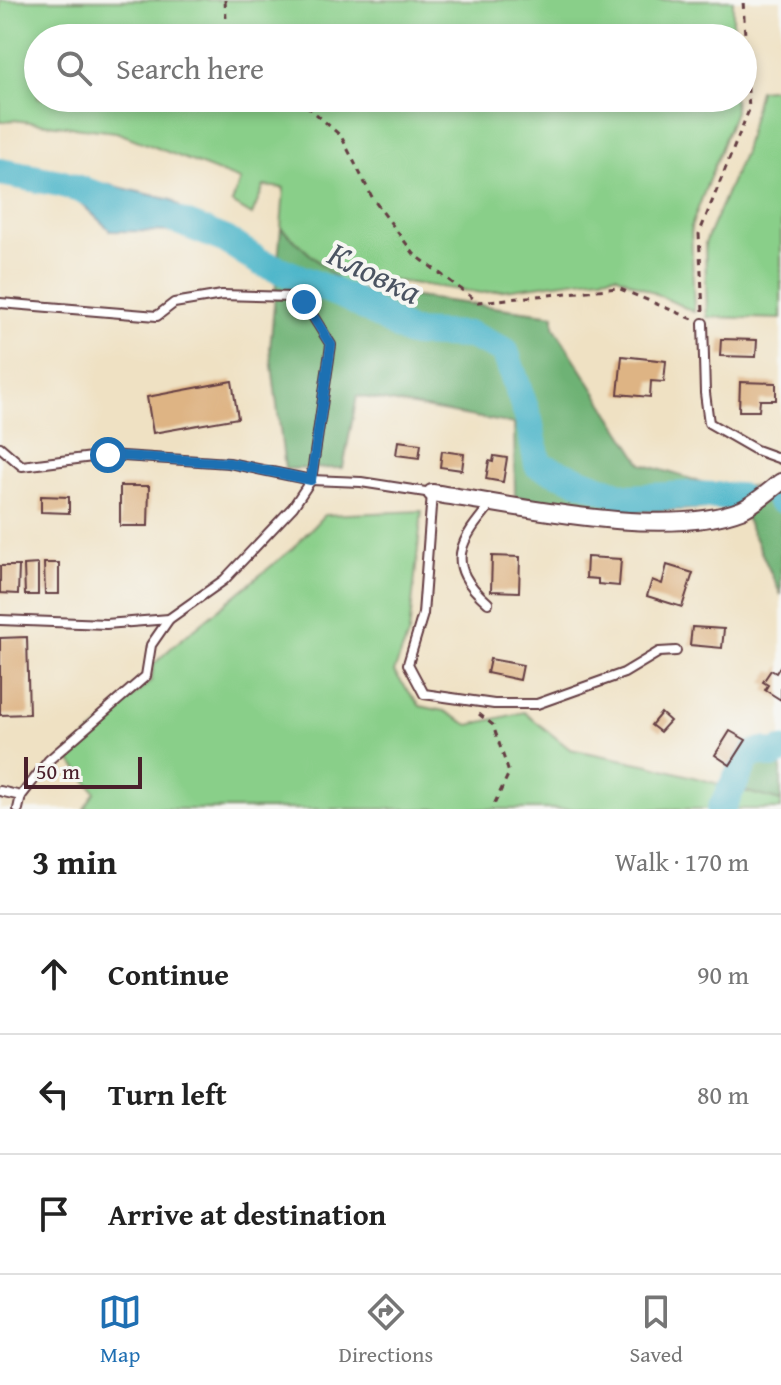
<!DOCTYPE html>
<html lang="en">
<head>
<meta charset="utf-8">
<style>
  body { margin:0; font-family:"Gentium Book Plus",serif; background:#f2f2f2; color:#222 }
  .scale { position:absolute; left:24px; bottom:20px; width:118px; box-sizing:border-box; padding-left:8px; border:4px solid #4a1f2b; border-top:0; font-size:22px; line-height:28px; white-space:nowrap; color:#4a1f2b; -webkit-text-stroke:6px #f6f6f2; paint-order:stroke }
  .stop { position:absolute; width:24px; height:24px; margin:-18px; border:6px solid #1f6fb2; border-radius:50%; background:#fff }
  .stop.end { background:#1f6fb2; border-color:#fff; box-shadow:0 2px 8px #0008 }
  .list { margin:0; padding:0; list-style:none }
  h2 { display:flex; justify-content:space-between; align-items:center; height:104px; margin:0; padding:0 32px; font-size:34px }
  h2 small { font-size:26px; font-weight:400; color:#767676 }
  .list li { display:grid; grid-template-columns:52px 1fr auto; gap:24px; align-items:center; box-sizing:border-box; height:120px; padding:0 32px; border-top:2px solid #e0e0e0 }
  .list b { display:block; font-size:30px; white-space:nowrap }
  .list em { font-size:26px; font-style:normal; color:#767676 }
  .icon { flex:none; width:44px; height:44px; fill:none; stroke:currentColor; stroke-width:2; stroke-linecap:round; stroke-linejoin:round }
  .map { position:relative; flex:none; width:781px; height:809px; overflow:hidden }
  .search { position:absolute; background:#fff; box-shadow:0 4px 12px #0003; left:24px; right:24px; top:24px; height:88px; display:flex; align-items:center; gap:20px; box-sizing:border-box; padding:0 28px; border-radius:44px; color:#767676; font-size:30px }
  .sheet { height:464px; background:#fff }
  nav { display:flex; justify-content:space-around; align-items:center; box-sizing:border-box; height:112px; border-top:2px solid #e0e0e0; background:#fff; font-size:22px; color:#767676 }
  nav a { display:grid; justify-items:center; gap:4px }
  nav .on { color:#1f6fb2 }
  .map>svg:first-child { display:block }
  .green { fill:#89cf89; stroke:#6a775a; stroke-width:2 }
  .forest { fill:#6eb275; stroke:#5c6850; stroke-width:2 }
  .water { fill:#4cb5c9; stroke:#4b6a7a; stroke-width:2 }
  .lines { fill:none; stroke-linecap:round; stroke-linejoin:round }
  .river { stroke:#4cb5c9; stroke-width:28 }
  .building { fill:#deb484 }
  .service-casing { stroke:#633c42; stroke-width:12 }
  .minor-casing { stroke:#633c42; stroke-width:20 }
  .path { stroke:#633c42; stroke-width:3; stroke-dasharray:6 6; stroke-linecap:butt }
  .service { stroke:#fff; stroke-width:8 }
  .minor { stroke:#fff; stroke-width:16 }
  .route { stroke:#1f6fb2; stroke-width:10 }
  .labels { text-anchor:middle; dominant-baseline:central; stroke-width:8; stroke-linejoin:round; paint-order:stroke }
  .water-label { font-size:34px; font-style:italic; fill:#4b5462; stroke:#f6f6f2 }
</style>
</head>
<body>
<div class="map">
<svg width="781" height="809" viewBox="0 0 781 809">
  <rect width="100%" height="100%" fill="#f6f6f2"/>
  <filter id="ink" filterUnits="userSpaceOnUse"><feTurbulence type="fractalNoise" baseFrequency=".0125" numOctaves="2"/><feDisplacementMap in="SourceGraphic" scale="16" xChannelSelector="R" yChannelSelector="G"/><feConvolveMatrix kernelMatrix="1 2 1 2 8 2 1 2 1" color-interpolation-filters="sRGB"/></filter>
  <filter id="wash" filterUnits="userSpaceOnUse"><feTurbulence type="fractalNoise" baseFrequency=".006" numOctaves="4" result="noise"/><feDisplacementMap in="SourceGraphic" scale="32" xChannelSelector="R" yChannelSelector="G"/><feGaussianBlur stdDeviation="1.8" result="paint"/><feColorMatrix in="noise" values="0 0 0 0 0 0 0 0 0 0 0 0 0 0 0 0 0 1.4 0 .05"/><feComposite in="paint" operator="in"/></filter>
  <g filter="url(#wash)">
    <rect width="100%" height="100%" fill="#efe1c3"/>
    <g class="green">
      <polygon points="0,0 733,0 733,38 38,38 38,98 734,98 735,111 691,227 694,312 616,275 482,293 382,279 359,282 347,288 281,228 284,188 264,186 252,215 232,203 240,180 116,132 13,120 0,122"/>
      <polygon points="781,88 781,319 707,317 705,243 744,152 759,90"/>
      <polygon points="422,511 409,633 394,672 420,706 444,711 469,725 524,712 570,749 649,765 781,801 781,809 84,809 95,792 66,755 151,681 154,664 172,647 292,549 324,515"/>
    </g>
    <g class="forest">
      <polygon points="281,228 347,288 554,315 554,327 642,464 714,486 752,486 729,507 605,514 515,496 514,424 357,396 343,468 285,469 270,349"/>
      <polygon points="781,489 781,595 744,515"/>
      <polygon points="775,741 781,741 781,801 725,786 745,751"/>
    </g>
    <polygon class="water" points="93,181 172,200 207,232 111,231 75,198"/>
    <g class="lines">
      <g class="river">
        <polyline points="0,172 60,183 119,202"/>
        <polyline points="170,218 226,240 260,262 351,299 410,333 470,335 505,351 529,420 538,465 626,498 691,495 739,497"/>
        <polyline points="779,499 781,499"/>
        <polyline points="721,809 748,756 762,751 772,755 781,751"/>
      </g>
    </g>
    <g id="blocks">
      <g class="building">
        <polygon points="721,339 757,340 756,357 720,356"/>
        <polygon points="622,356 666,361 664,382 651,381 650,397 618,394"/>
        <polygon points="232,381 238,418 153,433 147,397"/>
        <polygon points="740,382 776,383 776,400 760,400 759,411 739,411"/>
        <polygon points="398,441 421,444 419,458 396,455"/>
        <polygon points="442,451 464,454 462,470 440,467"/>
        <polygon points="494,456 507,458 503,482 486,479 489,461 493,462"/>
        <polygon points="120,486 149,486 148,526 120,526"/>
        <polygon points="41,496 69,497 69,513 41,512"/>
        <polygon points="492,556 520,557 519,592 491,591"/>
        <polygon points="587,557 621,559 619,586 598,584 598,579 586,578"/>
        <polygon points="44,563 59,563 59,594 45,594"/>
        <polygon points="38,564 38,595 25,595 24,565"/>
        <polygon points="667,565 693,573 682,607 647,596 652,580 662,584"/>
        <polygon points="0,566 19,566 18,594 0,593"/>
        <polygon points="692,627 724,629 722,648 690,645"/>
        <polygon points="27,637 29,714 0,715 0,638"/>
        <polygon points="490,659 523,665 520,680 487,673"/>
        <polygon points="781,665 781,700 765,690 768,685 763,682 771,670 776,673"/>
        <polygon points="661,713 670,721 660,732 651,725"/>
        <polygon points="730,731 746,740 730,765 715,755"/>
      </g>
    </g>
  </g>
  <g filter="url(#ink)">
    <use href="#blocks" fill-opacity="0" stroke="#633c42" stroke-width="2"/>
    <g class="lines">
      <g class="service-casing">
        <g id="service">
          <polyline points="0,303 157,316 174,303 222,295 292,297 304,302 331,345 311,480 293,507 224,580 169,619 106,624 0,620"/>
          <polyline points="703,323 705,393 709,423 756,450 781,459"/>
          <polyline points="0,447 22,466 108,455 229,463 311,480 361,482 432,493 423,614 408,664 424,694 494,704 537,704 624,673 659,652 676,651"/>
          <path d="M488 603C443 564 460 541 492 503"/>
          <polyline points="0,791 21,796"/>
          <polyline points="18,809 21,796 49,760 146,676 151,645 169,619"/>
        </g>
      </g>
      <g class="minor-casing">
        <path id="minor" d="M432 493C514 505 664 540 741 510 755 504 769 491 781 482"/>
      </g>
      <g class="path">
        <polyline points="225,0 227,38"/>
        <polyline points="298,98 341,136 373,199 414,254 478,302 618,288 693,319"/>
        <polyline points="703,311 699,234 749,110 743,0"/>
        <polyline points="479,714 493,725 509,773 492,809"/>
      </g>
      <use href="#service" class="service"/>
      <use href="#minor" class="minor"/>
    </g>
  </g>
  <g class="lines" filter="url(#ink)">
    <polyline class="route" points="108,455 229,463 311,480 331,345 304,302"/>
  </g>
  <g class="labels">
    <g class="water-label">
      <text transform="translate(375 272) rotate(26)">Кловка</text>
    </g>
  </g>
</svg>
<div class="scale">50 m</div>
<div class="stop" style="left:108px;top:455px"></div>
<div class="stop end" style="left:304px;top:302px"></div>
<div class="search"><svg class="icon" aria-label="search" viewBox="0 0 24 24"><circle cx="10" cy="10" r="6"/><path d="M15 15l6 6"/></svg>Search here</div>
</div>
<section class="sheet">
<h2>3 min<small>Walk · 170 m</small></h2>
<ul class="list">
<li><svg class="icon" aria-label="ahead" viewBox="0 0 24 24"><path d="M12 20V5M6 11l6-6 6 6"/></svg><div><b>Continue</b></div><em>90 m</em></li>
<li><svg class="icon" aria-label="left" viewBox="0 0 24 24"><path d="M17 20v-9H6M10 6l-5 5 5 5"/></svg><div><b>Turn left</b></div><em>80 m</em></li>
<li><svg class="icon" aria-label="arrive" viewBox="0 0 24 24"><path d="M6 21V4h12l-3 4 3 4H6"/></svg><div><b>Arrive at destination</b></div></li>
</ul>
</section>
<nav>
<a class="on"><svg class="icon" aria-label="map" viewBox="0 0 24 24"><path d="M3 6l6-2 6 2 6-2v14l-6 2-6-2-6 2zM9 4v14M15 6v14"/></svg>Map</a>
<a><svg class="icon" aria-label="directions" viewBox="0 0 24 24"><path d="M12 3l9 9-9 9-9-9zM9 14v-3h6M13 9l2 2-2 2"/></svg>Directions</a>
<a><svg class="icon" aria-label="saved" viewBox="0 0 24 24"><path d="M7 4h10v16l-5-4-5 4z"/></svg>Saved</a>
</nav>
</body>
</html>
